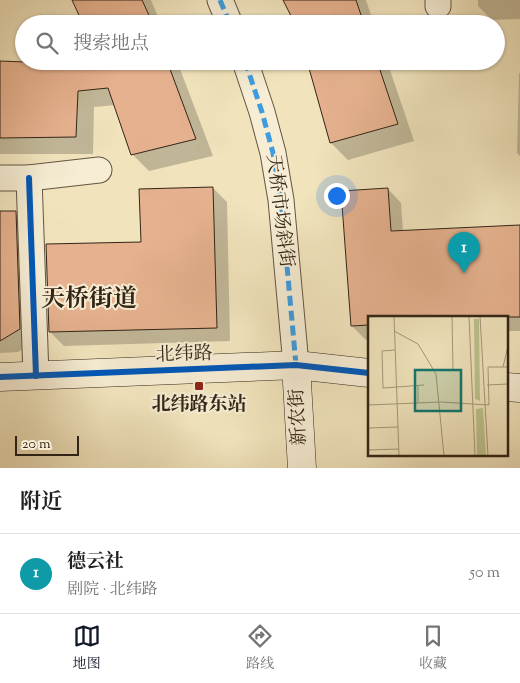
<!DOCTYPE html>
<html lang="zh">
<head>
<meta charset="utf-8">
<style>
  body { margin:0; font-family:"Sorts Mill Goudy","Noto Serif SC",serif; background:#f6f6f6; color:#202124 }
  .scale { position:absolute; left:15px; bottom:12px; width:64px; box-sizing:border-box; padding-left:5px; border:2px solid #332516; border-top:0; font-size:14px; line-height:18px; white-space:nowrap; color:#332516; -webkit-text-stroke:4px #f6edd4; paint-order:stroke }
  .you { position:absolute; left:336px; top:195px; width:18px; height:18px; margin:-12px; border:4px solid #fff; border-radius:50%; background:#1a73e8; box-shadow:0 0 0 8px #1a73e833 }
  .badge { display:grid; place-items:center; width:32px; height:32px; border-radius:50%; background:#111827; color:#fff; font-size:16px; font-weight:700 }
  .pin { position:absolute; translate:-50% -41px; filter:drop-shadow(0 1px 2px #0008) }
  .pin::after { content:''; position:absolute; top:26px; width:18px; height:15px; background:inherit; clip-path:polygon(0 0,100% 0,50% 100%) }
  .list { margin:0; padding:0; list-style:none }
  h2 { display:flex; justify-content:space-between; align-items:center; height:65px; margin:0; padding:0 20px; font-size:21px }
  h2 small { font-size:16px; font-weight:400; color:#757577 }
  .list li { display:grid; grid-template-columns:32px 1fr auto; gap:15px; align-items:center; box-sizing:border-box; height:80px; padding:0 20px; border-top:1px solid #e0e0e0 }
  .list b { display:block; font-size:19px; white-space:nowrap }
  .list p { margin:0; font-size:16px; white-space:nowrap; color:#757577 }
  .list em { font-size:16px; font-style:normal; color:#757577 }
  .icon { flex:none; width:28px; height:28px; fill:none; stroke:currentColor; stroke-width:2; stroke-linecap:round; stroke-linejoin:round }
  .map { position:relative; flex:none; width:520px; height:468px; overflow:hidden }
  .search { position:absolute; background:#fff; box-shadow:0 1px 4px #0004; left:15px; right:15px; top:15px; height:55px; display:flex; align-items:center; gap:12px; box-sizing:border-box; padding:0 18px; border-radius:28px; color:#757577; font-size:19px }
  .sheet { height:145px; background:#fff }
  nav { display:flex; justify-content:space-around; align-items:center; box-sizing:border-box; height:70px; border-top:1px solid #e0e0e0; background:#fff; font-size:14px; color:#757577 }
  nav a { display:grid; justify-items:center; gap:2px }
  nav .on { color:#111827 }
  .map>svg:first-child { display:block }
  .shadow { fill:#0003 }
  .building { fill:#e5b18e; stroke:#332516 }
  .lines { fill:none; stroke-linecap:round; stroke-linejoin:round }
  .street-casing { stroke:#625540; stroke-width:27 }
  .secondary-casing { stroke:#332516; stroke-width:29 }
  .street { stroke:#f6edd4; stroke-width:25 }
  .secondary { stroke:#f6edd4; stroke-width:28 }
  .quiet { stroke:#3e9cdf; stroke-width:5; stroke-dasharray:10 5; stroke-linecap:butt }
  .cycleway-casing { stroke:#f6edd4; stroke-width:9 }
  .cycleway { stroke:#0057b8; stroke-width:6 }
  .poi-dot { fill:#8f2418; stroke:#f6edd4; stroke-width:2 }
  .labels { text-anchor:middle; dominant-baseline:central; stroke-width:4; stroke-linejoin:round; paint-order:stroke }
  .street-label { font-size:19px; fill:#332516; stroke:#f6edd4 }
  .poi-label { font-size:19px; font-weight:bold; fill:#332516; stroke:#f6edd4 }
  .district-label { font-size:24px; font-weight:bold; fill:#332516; stroke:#f6edd4 }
  .inset-road { fill:none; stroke:#a5987a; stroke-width:1 }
  .view { fill:#0f766e; fill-opacity:0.15; stroke:#0f766e; stroke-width:2.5 }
  .inset-edge { fill:none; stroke:#332516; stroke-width:2.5 }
</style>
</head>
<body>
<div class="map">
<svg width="520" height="468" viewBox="0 0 520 468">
  <rect width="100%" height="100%" fill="#f1e4bd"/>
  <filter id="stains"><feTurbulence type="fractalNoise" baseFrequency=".004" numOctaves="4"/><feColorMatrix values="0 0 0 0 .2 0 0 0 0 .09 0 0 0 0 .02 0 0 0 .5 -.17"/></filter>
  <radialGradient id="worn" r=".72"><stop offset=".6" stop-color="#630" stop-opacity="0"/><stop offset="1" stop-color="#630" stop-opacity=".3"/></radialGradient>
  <g class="shadow">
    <polygon points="74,0 151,0 161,24 84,24"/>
    <polygon points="284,0 366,0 374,24 296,24"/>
    <polygon points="478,0 520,0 520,19 492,20 478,6"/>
    <polygon points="101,61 177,61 213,156 149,171 132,154 116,105 94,107 93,154 0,154 0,62 103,66"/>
    <polygon points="308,61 387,61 414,141 348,160 331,143"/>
    <polygon points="519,73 520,73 520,156 517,153"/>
    <polygon points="213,188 227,202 230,341 64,346 50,332 142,243"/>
    <polygon points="388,189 401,203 403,232 520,226 520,331 506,331 506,317 369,317 369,339 366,340 352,326"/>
    <polygon points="0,212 15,212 29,226 33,343 18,352 0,353"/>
  </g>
  <g class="building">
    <polygon points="72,0 142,0 153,24 83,24"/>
    <polygon points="283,0 356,0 364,24 295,24"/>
    <polygon points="0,61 101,65 100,61 167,61 196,139 131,155 108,88 78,91 76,137 0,138"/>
    <polygon points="307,61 377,61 398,124 330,143"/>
    <polygon points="213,187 217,328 49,332 46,244 141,242 139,189"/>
    <polygon points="388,188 391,231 520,225 520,317 369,317 369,325 351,326 341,191"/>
    <polygon points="0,211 16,211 20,329 0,341"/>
  </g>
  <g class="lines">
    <g class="street-casing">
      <g id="street">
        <polyline points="220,0 230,24"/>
        <polyline points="438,0 438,6"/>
        <polyline points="245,61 262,112 273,153 281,200 296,365"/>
        <polyline points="0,178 29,178 99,170"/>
        <polyline points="29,178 36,376"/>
      </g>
    </g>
    <g class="secondary-casing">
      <g id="secondary">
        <polyline points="296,365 302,468"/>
        <polyline points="0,377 296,365 369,373"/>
        <polyline points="506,387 520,388"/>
      </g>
    </g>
    <use href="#street" class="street"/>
    <use href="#secondary" class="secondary"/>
    <g class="quiet">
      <polyline points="220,0 230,24"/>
      <polyline points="245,61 262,112 273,153 281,200 296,365"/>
    </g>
    <g class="cycleway-casing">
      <g id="cycleway">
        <polyline points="29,178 36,376"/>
        <polyline points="0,377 296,365 369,373"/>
      </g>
    </g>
    <use href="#cycleway" class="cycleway"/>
  </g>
  <rect class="poi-dot" x="194" y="381" width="10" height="10" rx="2.5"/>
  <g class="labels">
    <g class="street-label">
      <text transform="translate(279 211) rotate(83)">天桥市场斜街</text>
      <text transform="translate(184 355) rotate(-2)">北纬路</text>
      <text transform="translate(299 417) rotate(-93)">新农街</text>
    </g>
    <g class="poi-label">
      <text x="199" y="405">北纬路东站</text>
    </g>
    <g class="district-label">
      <text x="89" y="300">天桥街道</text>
    </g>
  </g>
  <g transform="translate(368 316)">
    <rect width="140" height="140" fill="#f1e4bd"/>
    <path d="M106 3H111L112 85 107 83ZM115 92 118 140H109L108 93Z" fill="#bdc38f"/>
    <path class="inset-road" d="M26 0 31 140M84 0 85 55M101 0 107 140M112 0 120 140M0 1 16 0M26 15 50 28 68 58 76 140M27 34 14 35 15 72 56 69M120 51H140M135 51 140 30M119 69 140 68M50 70V87M0 89 73 86 121 89 120 51M0 112 30 111M0 134 31 133"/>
    <path class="view" d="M47 54H93V95H47Z"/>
    <rect width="140" height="140" class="inset-edge"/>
  </g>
  <rect width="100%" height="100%" filter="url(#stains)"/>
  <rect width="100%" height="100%" fill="url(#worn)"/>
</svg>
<div class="scale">20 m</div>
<div class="you"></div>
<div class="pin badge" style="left:464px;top:273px;background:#0f9aa8">1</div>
<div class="search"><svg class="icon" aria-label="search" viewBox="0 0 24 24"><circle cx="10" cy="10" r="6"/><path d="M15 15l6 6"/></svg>搜索地点</div>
</div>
<section class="sheet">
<h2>附近<small></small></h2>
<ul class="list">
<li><span class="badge" style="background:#0f9aa8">1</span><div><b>德云社</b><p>剧院 · 北纬路</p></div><em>50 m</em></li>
</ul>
</section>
<nav>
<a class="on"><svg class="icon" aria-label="map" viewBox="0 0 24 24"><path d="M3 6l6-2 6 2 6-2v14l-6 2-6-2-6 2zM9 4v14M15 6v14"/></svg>地图</a>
<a><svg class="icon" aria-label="directions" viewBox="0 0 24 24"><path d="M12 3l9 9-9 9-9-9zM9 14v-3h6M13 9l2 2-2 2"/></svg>路线</a>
<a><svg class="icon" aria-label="saved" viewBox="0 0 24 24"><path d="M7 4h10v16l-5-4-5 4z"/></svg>收藏</a>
</nav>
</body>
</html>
